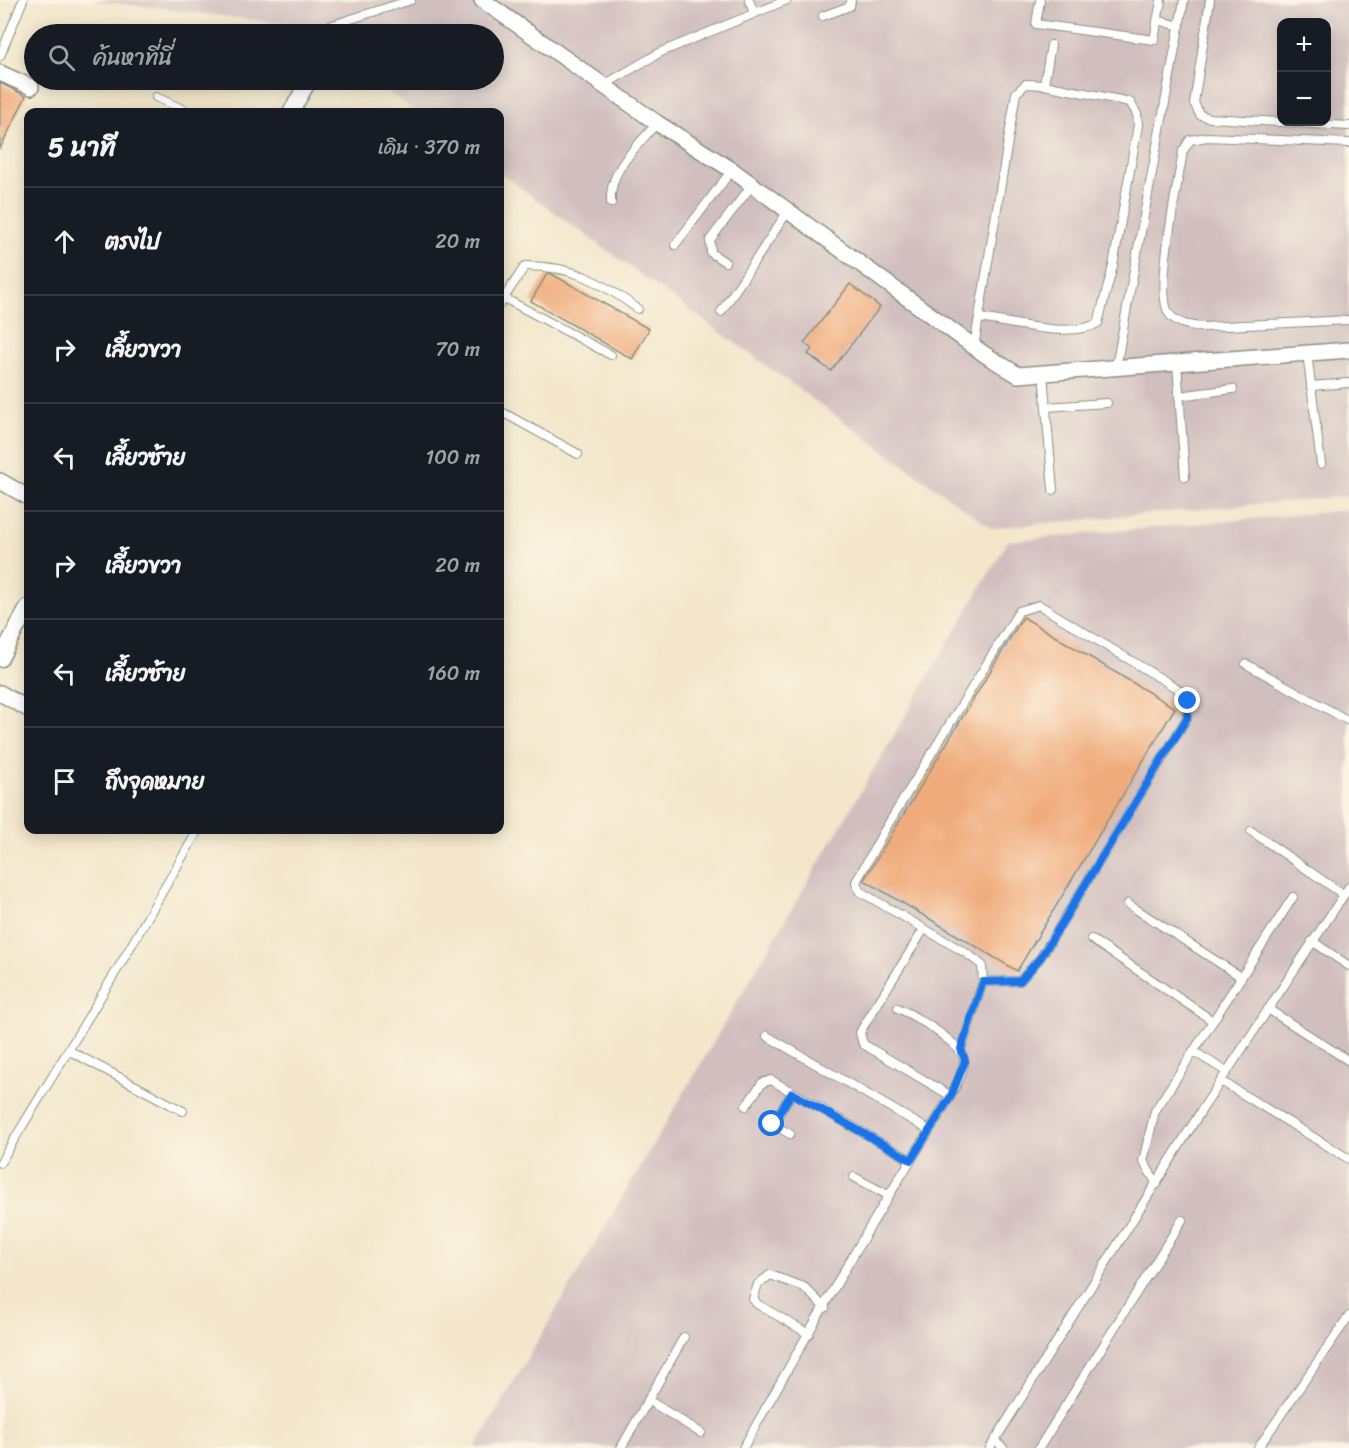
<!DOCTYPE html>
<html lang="th">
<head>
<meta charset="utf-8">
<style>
  body { margin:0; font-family:Sriracha,"Playpen Sans Thai",sans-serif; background:#242831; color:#f1f3f6 }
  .controls { position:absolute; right:18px; top:18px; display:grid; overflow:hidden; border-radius:12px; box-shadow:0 3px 15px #0003 }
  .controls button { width:54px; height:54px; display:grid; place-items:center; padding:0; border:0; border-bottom:2px solid #363941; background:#171b24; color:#f1f3f6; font:30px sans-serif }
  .stop { position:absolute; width:18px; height:18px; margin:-14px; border:4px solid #1a73e8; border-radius:50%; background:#fff }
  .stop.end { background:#1a73e8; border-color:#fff; box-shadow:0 2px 6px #0008 }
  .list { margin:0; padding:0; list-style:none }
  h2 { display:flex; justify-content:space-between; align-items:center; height:78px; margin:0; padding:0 24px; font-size:26px }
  h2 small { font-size:20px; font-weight:400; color:#9ea1a6 }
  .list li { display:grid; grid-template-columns:39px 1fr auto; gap:18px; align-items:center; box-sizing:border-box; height:108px; padding:0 24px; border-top:2px solid #363941 }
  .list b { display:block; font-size:22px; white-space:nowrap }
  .list em { font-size:20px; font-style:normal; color:#9ea1a6 }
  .icon { flex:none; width:33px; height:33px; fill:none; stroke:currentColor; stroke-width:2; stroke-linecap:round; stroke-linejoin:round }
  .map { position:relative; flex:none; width:1349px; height:1448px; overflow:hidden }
  .search { position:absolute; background:#171b24; box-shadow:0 3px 15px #0003; left:24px; top:24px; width:480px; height:66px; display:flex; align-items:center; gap:15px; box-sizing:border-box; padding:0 21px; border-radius:33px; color:#9ea1a6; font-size:22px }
  .panel { position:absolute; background:#171b24; box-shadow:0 3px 15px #0003; left:24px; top:108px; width:480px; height:726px; border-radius:12px }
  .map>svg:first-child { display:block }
  .industrial { fill:#d1bfbf; fill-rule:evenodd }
  .building { fill:#f0ab7c }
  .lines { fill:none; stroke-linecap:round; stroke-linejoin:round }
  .lane-casing { stroke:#89927f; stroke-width:10 }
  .street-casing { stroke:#89927f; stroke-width:18 }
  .lane { stroke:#fff; stroke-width:8 }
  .street { stroke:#fff; stroke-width:15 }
  .route { stroke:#1a73e8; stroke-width:8 }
</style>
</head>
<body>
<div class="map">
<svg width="1349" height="1448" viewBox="0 0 1349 1448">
  <rect width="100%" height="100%" fill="#fcf5e5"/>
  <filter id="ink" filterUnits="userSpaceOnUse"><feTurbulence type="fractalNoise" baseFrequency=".0167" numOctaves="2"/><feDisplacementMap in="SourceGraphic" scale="12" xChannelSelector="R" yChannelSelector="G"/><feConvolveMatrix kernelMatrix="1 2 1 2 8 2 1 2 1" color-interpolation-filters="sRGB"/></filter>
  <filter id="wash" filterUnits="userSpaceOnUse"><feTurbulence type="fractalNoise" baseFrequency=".008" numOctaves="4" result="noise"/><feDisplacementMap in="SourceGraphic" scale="24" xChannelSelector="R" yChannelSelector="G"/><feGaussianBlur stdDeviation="1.35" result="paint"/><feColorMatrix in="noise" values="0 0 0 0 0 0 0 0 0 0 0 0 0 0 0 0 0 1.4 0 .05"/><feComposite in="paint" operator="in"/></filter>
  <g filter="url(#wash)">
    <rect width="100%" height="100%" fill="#f3e6ca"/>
    <g class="industrial">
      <path d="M91 0H1349V496L991 528 500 173V112H416L371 80H494V34H309L295 25ZM1282 22H1326V122H1282Z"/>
      <polygon points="1349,510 1349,1448 475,1448 1008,541"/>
    </g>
    <g id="blocks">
      <g class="building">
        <polygon points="0,83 26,96 0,149"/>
        <polygon points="548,272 649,329 632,359 531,301"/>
        <polygon points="850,284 880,307 831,371 808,354 812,349 804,343"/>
        <polygon points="1023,617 1175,708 1017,971 864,880"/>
      </g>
    </g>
  </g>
  <g filter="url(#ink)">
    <use href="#blocks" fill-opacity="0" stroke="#89927f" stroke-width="1.5"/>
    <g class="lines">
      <g class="lane-casing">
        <g id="lane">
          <polyline points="749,0 754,13"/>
          <polyline points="1040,0 1036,24 1154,40 1161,0"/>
          <polyline points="1210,0 1194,103 1200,115 1210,118 1349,126"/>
          <polyline points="823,16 850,6 851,0"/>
          <polyline points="1157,20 1180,26"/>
          <polyline points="326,27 411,0"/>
          <polyline points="0,56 23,0"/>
          <polyline points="604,85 661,52 787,0"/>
          <polyline points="1044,85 1051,45"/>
          <polyline points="156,97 189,112"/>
          <path d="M1349 143 1207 137 1190 140 1183 151C1179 179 1153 296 1170 315 1179 325 1192 326 1204 327L1349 320"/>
          <path d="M611 203C608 170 637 147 657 123"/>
          <polyline points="675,245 732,170"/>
          <polyline points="725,262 711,253 710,240 752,185"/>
          <polyline points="504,298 611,355"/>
          <path d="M500 304 525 266C575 266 599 281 638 309"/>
          <polyline points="721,312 788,211"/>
          <path d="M974 347 1016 93 1026 84 1044 85 1130 102 1137 114 1138 125 1113 266 1098 323C1071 339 1010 322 979 318"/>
          <polyline points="1307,353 1321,464"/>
          <polyline points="1177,363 1185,477"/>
          <polyline points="1116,367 1184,0"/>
          <polyline points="1043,373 1053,490"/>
          <polyline points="1311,386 1349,383"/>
          <polyline points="1179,396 1233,389"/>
          <polyline points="1046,407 1107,403"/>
          <polyline points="500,411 578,454"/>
          <polygon points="1039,605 1178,689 1188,701 1187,718 1041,957 1020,981 983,982 982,965 966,953 859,891 856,882 884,831 1019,611"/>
          <polyline points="1246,664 1349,721"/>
          <polyline points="1251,831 1344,895"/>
          <polyline points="1128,904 1241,977"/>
          <polyline points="924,929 863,1027 860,1033 863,1044 951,1096"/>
          <polyline points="1091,939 1213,1021"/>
          <polyline points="1312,941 1349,966"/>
          <polyline points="1268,1009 1349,1061"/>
          <polyline points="767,1036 929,1130"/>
          <polyline points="961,1049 983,982"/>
          <polyline points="68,1050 183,1111"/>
          <polyline points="1193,1051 1227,1072"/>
          <polyline points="1221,1081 1349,1159"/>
          <polyline points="746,1106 762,1083 771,1080 911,1160"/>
          <polyline points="790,1134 772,1124 792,1093"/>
          <polyline points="0,1163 120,965 198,830"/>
          <polyline points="854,1177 888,1195"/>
          <polyline points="1157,1184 1143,1161 1155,1111 1293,897"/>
          <polyline points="809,1334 757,1304 753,1299 758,1284 770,1275 804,1287 825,1308"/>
          <polyline points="648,1400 701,1433"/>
          <polyline points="995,1440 1003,1448"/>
          <polyline points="621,1448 684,1337"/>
          <path d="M743 1448C802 1345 859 1241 923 1141 933 1124 965 1078 964 1060 963 1044 913 1015 898 1008"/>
          <polyline points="990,1448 1203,1108 1349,887"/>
          <polyline points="1039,1448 1182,1220"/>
          <polyline points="1258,1448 1349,1316"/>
        </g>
      </g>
      <g class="street-casing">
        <g id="street">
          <polyline points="482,0 657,123 732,170 984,354 1018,375 1349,350"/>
          <polyline points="0,73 31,87"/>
          <polyline points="291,112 309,80"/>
          <polyline points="0,481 28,497"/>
          <polyline points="0,659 28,607"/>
          <polyline points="0,693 28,709"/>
        </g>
      </g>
      <use href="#lane" class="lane"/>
      <use href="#street" class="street"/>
    </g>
  </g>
  <g class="lines" filter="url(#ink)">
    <polyline class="route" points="772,1124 792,1093 911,1160 951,1096 965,1061 961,1049 983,982 1020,981 1041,957 1187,718 1188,701"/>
  </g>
</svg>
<div class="controls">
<button>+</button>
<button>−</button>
</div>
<div class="stop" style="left:772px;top:1124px"></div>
<div class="stop end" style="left:1188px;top:701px"></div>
<div class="search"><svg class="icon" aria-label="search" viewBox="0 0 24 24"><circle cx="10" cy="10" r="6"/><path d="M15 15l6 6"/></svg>ค้นหาที่นี่</div>
<section class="panel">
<h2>5 นาที<small>เดิน · 370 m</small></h2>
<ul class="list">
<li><svg class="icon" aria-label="ahead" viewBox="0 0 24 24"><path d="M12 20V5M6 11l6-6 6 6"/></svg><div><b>ตรงไป</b></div><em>20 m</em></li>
<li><svg class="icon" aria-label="right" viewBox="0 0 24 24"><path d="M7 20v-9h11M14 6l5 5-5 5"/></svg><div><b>เลี้ยวขวา</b></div><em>70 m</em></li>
<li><svg class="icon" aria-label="left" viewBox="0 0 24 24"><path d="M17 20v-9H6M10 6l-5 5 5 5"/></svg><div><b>เลี้ยวซ้าย</b></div><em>100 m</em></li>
<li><svg class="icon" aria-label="right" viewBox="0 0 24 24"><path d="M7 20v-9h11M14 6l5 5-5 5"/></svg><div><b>เลี้ยวขวา</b></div><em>20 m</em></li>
<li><svg class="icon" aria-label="left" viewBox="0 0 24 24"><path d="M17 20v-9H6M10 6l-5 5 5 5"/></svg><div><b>เลี้ยวซ้าย</b></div><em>160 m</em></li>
<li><svg class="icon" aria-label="arrive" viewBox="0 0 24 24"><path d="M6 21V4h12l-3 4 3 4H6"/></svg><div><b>ถึงจุดหมาย</b></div></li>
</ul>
</section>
</div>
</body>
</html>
